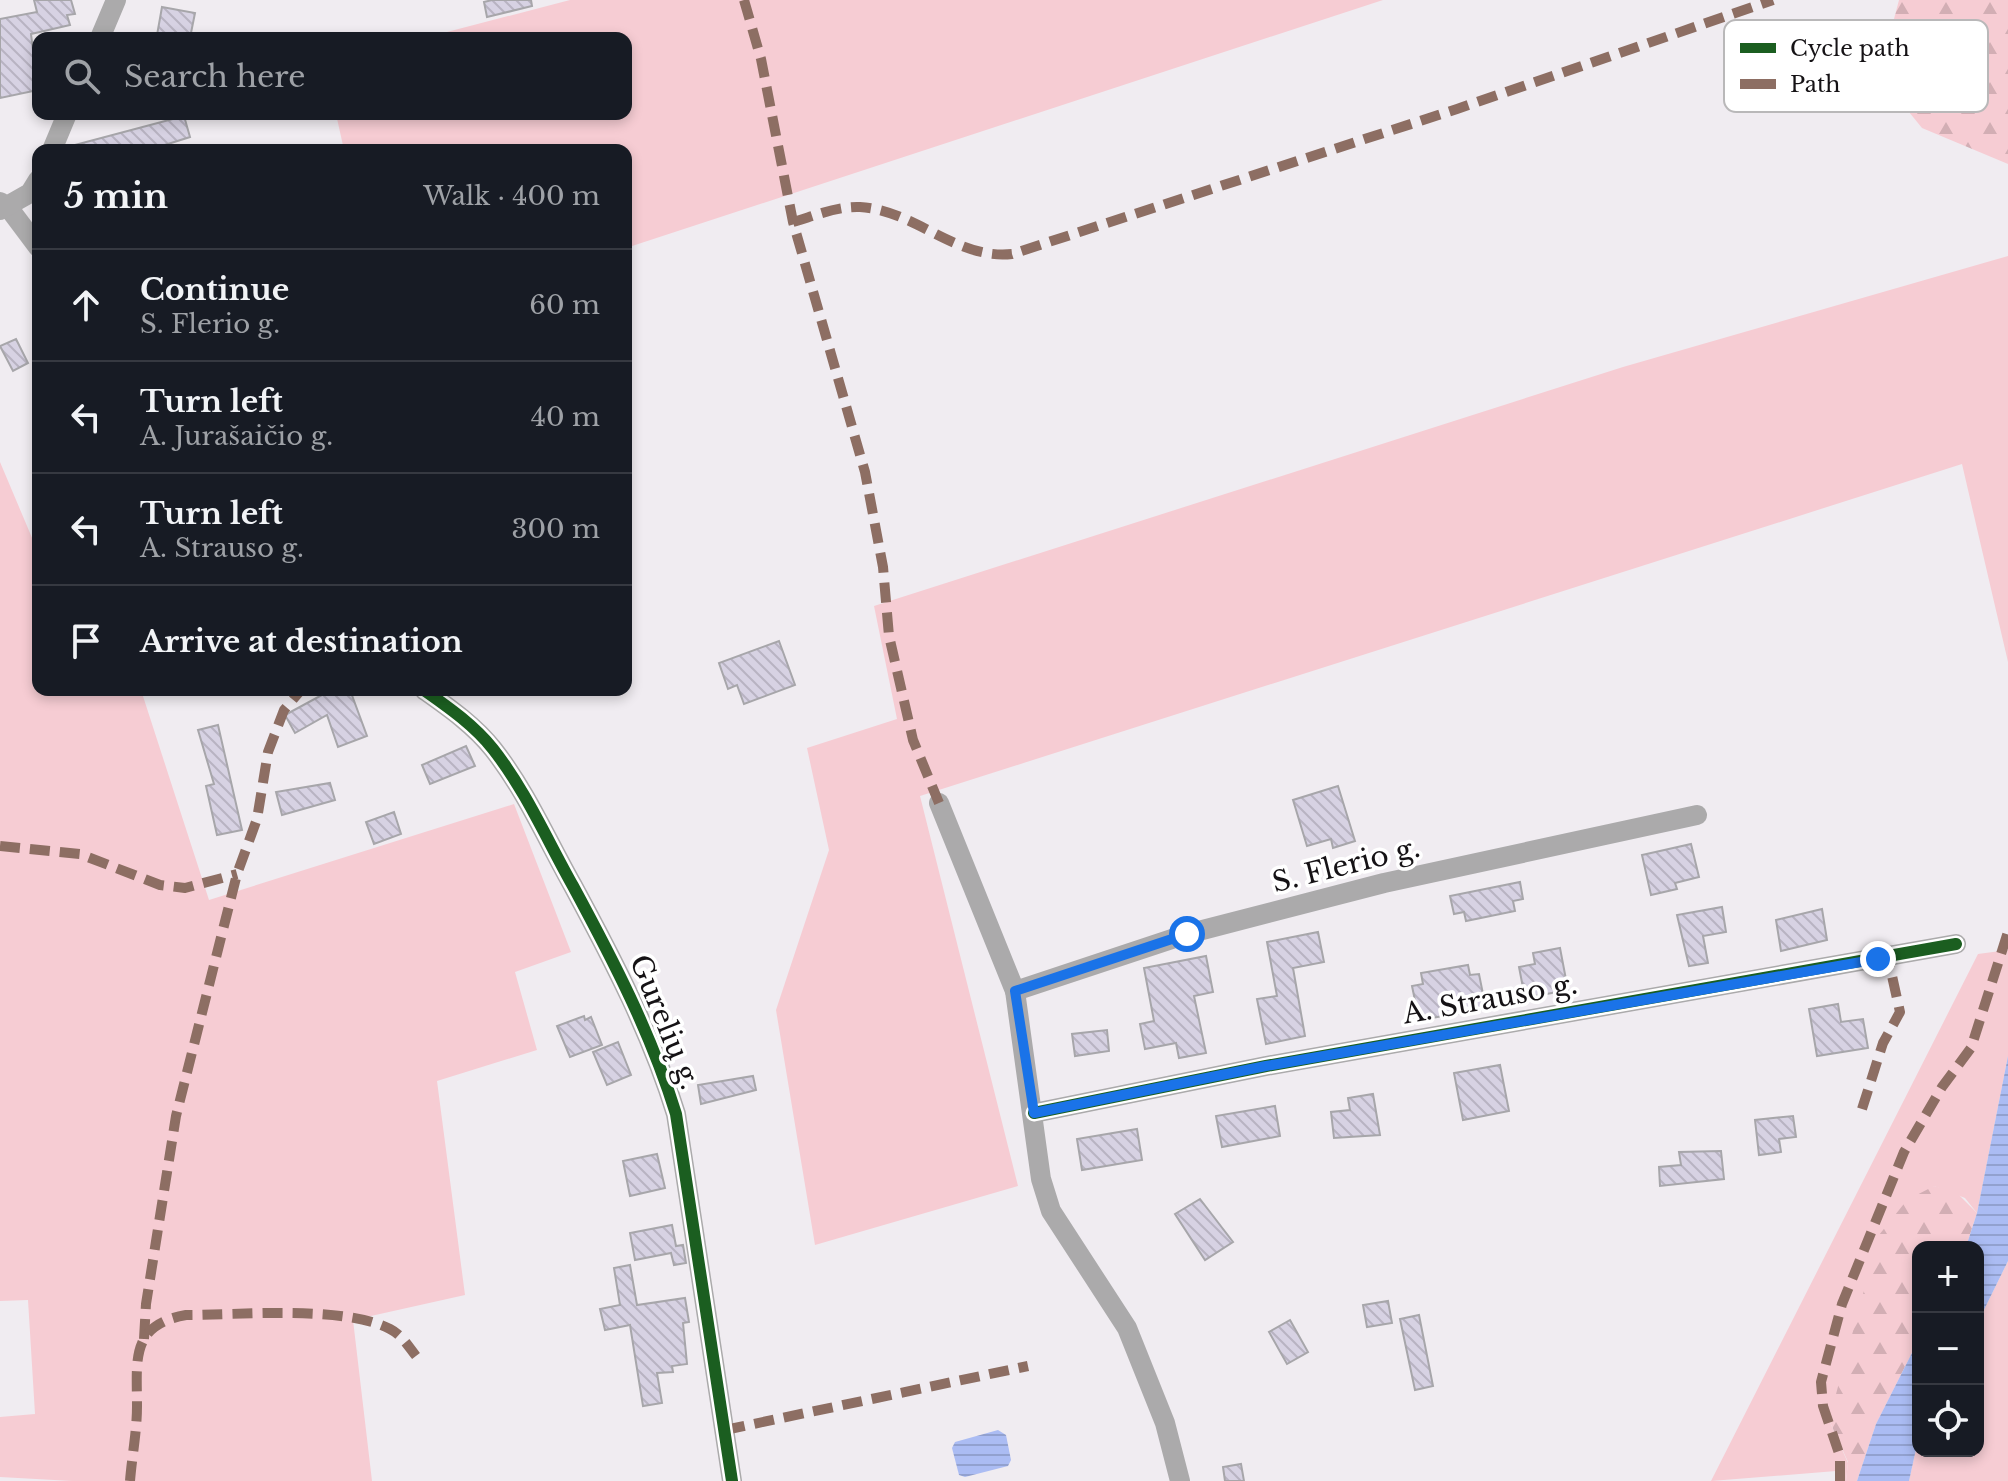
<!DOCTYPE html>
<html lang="en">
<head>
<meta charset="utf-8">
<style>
  body { margin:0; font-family:"Libre Baskerville",serif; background:#20242c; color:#f1f3f6 }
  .controls { position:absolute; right:24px; bottom:24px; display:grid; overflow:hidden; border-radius:16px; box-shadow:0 4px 12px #0003 }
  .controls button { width:72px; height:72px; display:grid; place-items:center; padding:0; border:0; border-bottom:2px solid #363941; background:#171b24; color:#f1f3f6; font:40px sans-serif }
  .stop { position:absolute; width:24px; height:24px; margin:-18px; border:6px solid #1a73e8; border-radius:50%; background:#fff }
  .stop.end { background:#1a73e8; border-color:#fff; box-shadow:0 2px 8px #0008 }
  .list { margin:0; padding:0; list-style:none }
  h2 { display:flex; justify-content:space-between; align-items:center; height:104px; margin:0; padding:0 32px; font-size:34px }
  h2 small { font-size:26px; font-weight:400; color:#9ea1a6 }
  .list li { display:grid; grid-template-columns:52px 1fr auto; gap:24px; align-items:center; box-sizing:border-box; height:112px; padding:0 32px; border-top:2px solid #363941 }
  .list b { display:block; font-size:30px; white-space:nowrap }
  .list p { margin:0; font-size:26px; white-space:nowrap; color:#9ea1a6 }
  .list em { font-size:26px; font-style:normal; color:#9ea1a6 }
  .icon { flex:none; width:44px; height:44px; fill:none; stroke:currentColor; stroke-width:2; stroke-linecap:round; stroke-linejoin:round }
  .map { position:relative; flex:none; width:2008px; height:1481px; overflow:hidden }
  .search { position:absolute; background:#171b24; box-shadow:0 4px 12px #0003; left:32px; top:32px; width:600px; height:88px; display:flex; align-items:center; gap:20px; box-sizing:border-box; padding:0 28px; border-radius:16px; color:#9ea1a6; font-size:30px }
  .panel { position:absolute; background:#171b24; box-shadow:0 4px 12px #0003; left:32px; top:144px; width:600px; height:552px; border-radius:16px }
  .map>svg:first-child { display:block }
  .green { fill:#f6ccd3 }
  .forest { fill:url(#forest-firs) }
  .water { fill:url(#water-rules) }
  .building { fill:url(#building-back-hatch); stroke:#a7a6aa; stroke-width:2 }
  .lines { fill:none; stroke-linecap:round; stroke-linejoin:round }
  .minor { stroke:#abaaab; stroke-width:20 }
  .quiet { stroke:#8d6e63; stroke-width:10; stroke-dasharray:20 10; stroke-linecap:butt }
  .cycleway-casing { stroke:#fff; stroke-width:17 }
  .cycleway { stroke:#1b5e20; stroke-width:12 }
  .route { stroke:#1a73e8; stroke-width:10 }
  .labels { text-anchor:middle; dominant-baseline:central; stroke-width:7; stroke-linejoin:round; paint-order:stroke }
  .street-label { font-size:28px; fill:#151215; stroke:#fff }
  .key { fill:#fff; stroke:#b9b8b9; stroke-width:2 }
  .key-label { font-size:22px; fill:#151215 }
</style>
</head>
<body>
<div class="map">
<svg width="2008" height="1481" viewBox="0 0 2008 1481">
  <defs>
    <pattern id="forest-firs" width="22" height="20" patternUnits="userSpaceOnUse" patternTransform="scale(2)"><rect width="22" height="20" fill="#f6ccd3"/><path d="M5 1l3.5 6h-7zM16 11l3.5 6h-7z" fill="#d2aeb4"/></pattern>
    <pattern id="water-rules" width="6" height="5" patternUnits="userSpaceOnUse" patternTransform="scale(2)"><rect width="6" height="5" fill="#abbcf3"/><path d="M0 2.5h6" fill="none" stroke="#92a1cf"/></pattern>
    <pattern id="building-back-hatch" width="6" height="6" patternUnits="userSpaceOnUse" patternTransform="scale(2)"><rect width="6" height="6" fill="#d7d2e3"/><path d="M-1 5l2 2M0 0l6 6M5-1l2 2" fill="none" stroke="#b8b3c2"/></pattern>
  </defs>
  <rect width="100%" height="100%" fill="#f0ecf1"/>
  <g class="green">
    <polygon points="570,0 1383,0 626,248 626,150 344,150 336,114 626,114 626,38 424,38"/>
    <polygon points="2008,256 2008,662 1962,464 920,796 1018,1186 815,1245 776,1010 829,850 807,748 897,719 874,606 1623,367"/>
    <polygon points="0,462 38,552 38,690 141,690 209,900 514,804 571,952 515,972 537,1050 437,1081 465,1295 353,1320 372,1481 72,1481 0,1477 0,1417 35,1414 28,1300 0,1301"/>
    <polygon points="2008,950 2008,1056 1977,1213 1965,1198 1934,1186 1829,1420 1848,1463 1846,1481 1835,1481 1836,1471 1711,1481 1978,954"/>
    <polygon points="2008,1261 2008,1481 1909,1481 1918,1440 1918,1451 1978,1451 1978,1322"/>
  </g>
  <g class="forest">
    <polygon points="1899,0 2008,0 2008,164 1922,128 1900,101 1890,69 1890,34"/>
    <polygon points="1934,1186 1956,1192 1977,1213 1966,1247 1918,1247 1918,1341 1876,1424 1857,1481 1846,1481 1848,1462 1829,1420 1879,1235 1907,1200"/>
  </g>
  <g class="water">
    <polygon points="2008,1056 2008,1261 1978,1322 1978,1247 1966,1247 1977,1213"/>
    <polygon points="1918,1341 1918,1440 1909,1481 1857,1481 1876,1424"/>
    <polygon points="998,1430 1006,1435 1011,1460 1008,1466 965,1477 959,1475 952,1448 955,1442"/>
  </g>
  <g class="building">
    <polygon points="34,0 71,0 75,14 67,15 70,25 31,34 38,90 0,98 0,19 37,12"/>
    <polygon points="492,0 531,0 532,6 487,17 484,2"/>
    <polygon points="162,7 195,13 190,38 157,35"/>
    <polygon points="184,116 190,137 149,150 71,150 71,146"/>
    <polygon points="16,339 28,363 13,371 0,346"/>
    <polygon points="779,641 795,685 744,704 737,685 728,689 719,663"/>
    <polygon points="331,690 350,690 367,736 338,747 327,715 295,733 285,715"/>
    <polygon points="218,725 242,830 217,835 206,786 214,784 198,730"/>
    <polygon points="466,746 475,766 430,784 422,765"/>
    <polygon points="330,783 335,800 282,815 276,792"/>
    <polygon points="1338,786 1355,841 1333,848 1331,839 1307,846 1293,800"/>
    <polygon points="394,812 401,834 374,844 366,822"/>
    <polygon points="1691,844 1699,877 1675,883 1677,889 1651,895 1642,855"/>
    <polygon points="1520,882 1523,899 1513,901 1515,911 1466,921 1464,912 1454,914 1450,896"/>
    <polygon points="1722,907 1726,932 1703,936 1708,963 1689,966 1677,915"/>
    <polygon points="1822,909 1827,940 1781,951 1776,920"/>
    <polygon points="1318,932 1324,962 1293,968 1305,1036 1266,1044 1257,999 1277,996 1267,942"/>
    <polygon points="1560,948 1568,990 1525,998 1519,967 1535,964 1533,953"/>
    <polygon points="1206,956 1213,992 1194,996 1206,1053 1179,1058 1176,1043 1145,1049 1140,1024 1154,1021 1144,968"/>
    <polygon points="1468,965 1470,975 1479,974 1486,1009 1419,1020 1412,986 1423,984 1421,973"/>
    <polygon points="1838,1004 1841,1022 1863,1019 1868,1048 1817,1056 1809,1009"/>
    <polygon points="584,1016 585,1020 591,1017 602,1045 570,1057 557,1026"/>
    <polygon points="1107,1030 1109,1051 1075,1056 1072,1034"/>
    <polygon points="618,1042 631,1075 607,1085 593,1052"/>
    <polygon points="1500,1065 1509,1111 1463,1120 1454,1073"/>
    <polygon points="753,1076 756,1090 701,1104 698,1085"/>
    <polygon points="1373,1094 1380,1135 1334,1138 1331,1112 1350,1110 1348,1098"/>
    <polygon points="1275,1106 1280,1136 1222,1147 1216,1116"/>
    <polygon points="1793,1116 1796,1137 1779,1139 1781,1152 1759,1155 1755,1120"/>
    <polygon points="1137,1129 1142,1160 1082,1170 1077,1139"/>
    <polygon points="1721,1151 1724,1179 1660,1186 1659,1167 1681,1165 1679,1152"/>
    <polygon points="657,1154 665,1188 630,1196 623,1161"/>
    <polygon points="1200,1199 1233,1242 1205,1260 1175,1214"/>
    <polygon points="672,1225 676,1246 683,1245 686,1263 674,1265 671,1253 635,1260 630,1233"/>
    <polygon points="630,1265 637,1305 685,1298 689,1322 683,1323 687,1364 672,1366 673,1372 657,1373 662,1403 643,1406 630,1325 605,1330 600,1309 620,1305 614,1268"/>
    <polygon points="1388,1301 1392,1323 1367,1327 1363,1305"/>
    <polygon points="1419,1315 1433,1386 1415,1390 1400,1319"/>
    <polygon points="1290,1320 1308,1352 1287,1364 1269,1332"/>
    <polygon points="1241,1464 1244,1481 1225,1481 1223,1467"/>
  </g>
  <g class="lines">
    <g class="minor">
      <polyline points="100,38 116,0"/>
      <polyline points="52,150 67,114"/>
      <polyline points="0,202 8,207 38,247"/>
      <polyline points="0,210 30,193 38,180"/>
      <path d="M424 690C448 707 474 725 493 749 526 791 547 840 573 886 613 960 651 1033 676 1114L732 1481"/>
      <polyline points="939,803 1015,991 1041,1179 1051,1211 1127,1328 1165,1423 1180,1481"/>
      <polyline points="1015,991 1187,934 1384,883 1697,815"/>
      <polyline points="1034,1113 1266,1066 1956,944"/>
    </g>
    <g class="quiet">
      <polyline points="744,0 761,59 793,222 865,472 883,567 889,636 913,740 939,803"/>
      <path d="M793 222C814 216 838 206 860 207 915 210 956 260 1012 254L1457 109 1773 0"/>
      <polyline points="0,846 80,854 160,885 185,888 237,874"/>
      <polyline points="1862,1109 1883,1043 1900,1012 1888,958"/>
      <polyline points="144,1339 146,1304 176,1116 237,874 257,819 268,752 284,710 301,690"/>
      <polyline points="725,1430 1028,1366"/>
      <path d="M130 1481C132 1456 137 1431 137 1406 137 1360 130 1325 186 1315 241 1315 343 1305 390 1329 402 1335 408 1346 416 1356"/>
      <polyline points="1840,1481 1840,1456 1823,1406 1821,1382 1842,1304 1904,1152 1942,1087 1971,1048 2008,932"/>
    </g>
    <g class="cycleway-casing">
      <g id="cycleway">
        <path d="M424 690C448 707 474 725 493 749 526 791 547 840 573 886 613 960 651 1033 676 1114L732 1481"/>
        <polyline points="1034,1113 1266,1066 1956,944"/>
      </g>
    </g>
    <use href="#cycleway" class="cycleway"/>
  </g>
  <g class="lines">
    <polyline class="route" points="1187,934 1015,991 1034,1113 1266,1066 1878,959"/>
  </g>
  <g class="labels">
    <g class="street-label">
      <text transform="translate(1346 865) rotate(-14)">S. Flerio g.</text>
      <text transform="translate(1490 999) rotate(-10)">A. Strauso g.</text>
      <text transform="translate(665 1022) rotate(68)">Gurelių g.</text>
    </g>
  </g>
  <rect x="1724" y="20" width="264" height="92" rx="12" class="key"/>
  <rect x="1740" y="43" width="36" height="10" fill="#1b5e20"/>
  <rect x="1740" y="79" width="36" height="10" fill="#8d6e63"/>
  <g class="key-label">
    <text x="1790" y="56">Cycle path</text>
    <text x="1790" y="92">Path</text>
  </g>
</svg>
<div class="controls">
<button>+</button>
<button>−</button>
<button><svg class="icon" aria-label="locate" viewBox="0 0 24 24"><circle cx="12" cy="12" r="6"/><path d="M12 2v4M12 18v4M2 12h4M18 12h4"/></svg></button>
</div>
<div class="stop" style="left:1187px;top:934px"></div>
<div class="stop end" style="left:1878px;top:959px"></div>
<div class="search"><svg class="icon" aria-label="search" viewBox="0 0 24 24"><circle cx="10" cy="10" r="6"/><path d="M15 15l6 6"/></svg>Search here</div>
<section class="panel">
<h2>5 min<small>Walk · 400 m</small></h2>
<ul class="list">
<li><svg class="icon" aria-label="ahead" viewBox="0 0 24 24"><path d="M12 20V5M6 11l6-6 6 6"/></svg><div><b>Continue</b><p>S. Flerio g.</p></div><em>60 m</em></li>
<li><svg class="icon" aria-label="left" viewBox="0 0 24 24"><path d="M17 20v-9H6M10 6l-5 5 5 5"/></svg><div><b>Turn left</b><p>A. Jurašaičio g.</p></div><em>40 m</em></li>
<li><svg class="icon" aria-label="left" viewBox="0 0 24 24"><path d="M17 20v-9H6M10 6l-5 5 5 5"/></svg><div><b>Turn left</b><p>A. Strauso g.</p></div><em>300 m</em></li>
<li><svg class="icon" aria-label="arrive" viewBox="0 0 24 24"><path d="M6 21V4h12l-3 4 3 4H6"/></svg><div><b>Arrive at destination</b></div></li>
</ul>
</section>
</div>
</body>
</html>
